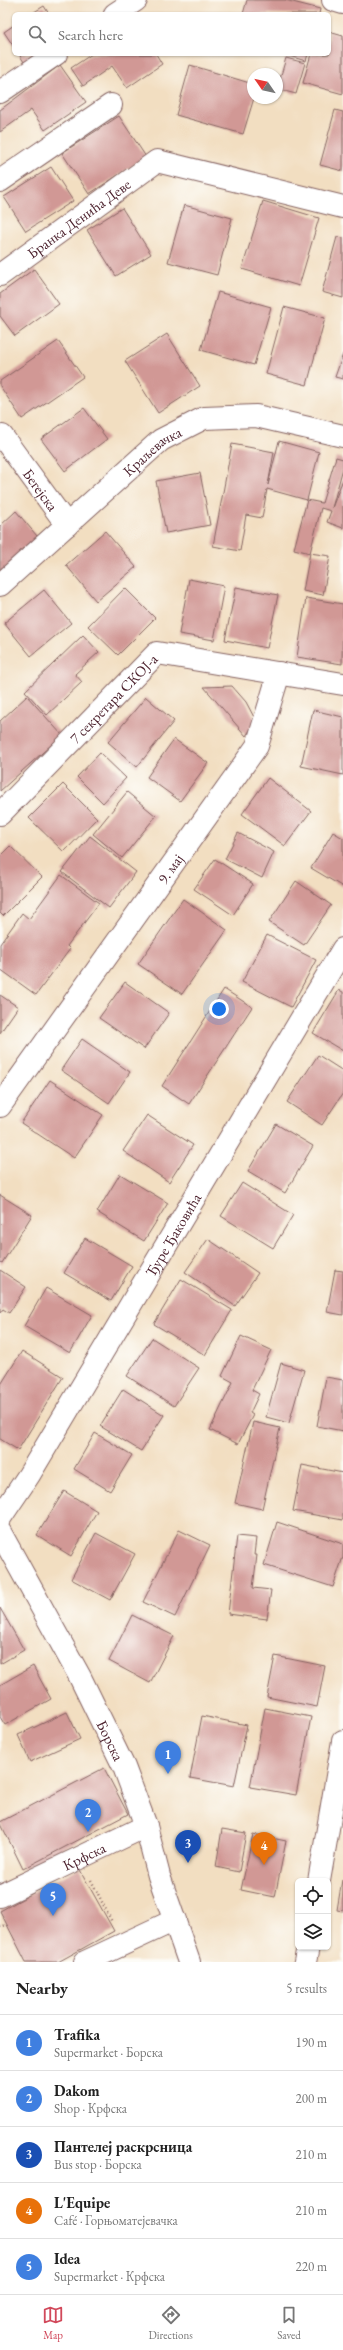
<!DOCTYPE html>
<html lang="en">
<head>
<meta charset="utf-8">
<style>
  body { margin:0; font-family:"EB Garamond",serif; background:#f2f2f2; color:#222 }
  .controls { position:absolute; right:12px; bottom:12px; display:grid; overflow:hidden; border-radius:6px; box-shadow:0 1px 3px #0004 }
  .controls button { width:36px; height:36px; display:grid; place-items:center; padding:0; border:0; border-bottom:1px solid #e0e0e0; background:#fff; color:#222; font:20px sans-serif }
  .compass { position:absolute; left:247px; top:68px; width:36px; height:36px; border-radius:50%; background:#fff; box-shadow:0 1px 3px #0004; rotate:304deg }
  .you { position:absolute; left:219px; top:1009px; width:14px; height:14px; margin:-10px; border:3px solid #fff; border-radius:50%; background:#1a73e8; box-shadow:0 0 0 6px #1a73e833 }
  .badge { display:grid; place-items:center; width:26px; height:26px; border-radius:50%; background:#d1495b; color:#fff; font-size:13px; font-weight:700 }
  .pin { position:absolute; translate:-50% -33px; filter:drop-shadow(0 1px 2px #0008) }
  .pin::after { content:''; position:absolute; top:21px; width:14px; height:12px; background:inherit; clip-path:polygon(0 0,100% 0,50% 100%) }
  .list { margin:0; padding:0; list-style:none }
  h2 { display:flex; justify-content:space-between; align-items:center; height:52px; margin:0; padding:0 16px; font-size:17px }
  h2 small { font-size:13px; font-weight:400; color:#767676 }
  .list li { display:grid; grid-template-columns:26px 1fr auto; gap:12px; align-items:center; box-sizing:border-box; height:56px; padding:0 16px; border-top:1px solid #e0e0e0 }
  .list b { display:block; font-size:15px; white-space:nowrap }
  .list p { margin:0; font-size:13px; white-space:nowrap; color:#767676 }
  .list em { font-size:13px; font-style:normal; color:#767676 }
  .icon { flex:none; width:22px; height:22px; fill:none; stroke:currentColor; stroke-width:2; stroke-linecap:round; stroke-linejoin:round }
  .map { position:relative; flex:none; width:343px; height:1962px; overflow:hidden }
  .search { position:absolute; background:#fff; box-shadow:0 1px 3px #0004; left:12px; right:12px; top:12px; height:44px; display:flex; align-items:center; gap:10px; box-sizing:border-box; padding:0 14px; border-radius:6px; color:#767676; font-size:15px }
  .sheet { height:332px; background:#fff }
  nav { display:flex; justify-content:space-around; align-items:center; box-sizing:border-box; height:56px; border-top:1px solid #e0e0e0; background:#fff; font-size:11px; color:#767676 }
  nav a { display:grid; justify-items:center; gap:2px }
  nav .on { color:#d1495b }
  .map>svg:first-child { display:block }
  .building { fill:#d19895 }
  .lines { fill:none; stroke-linecap:round; stroke-linejoin:round }
  .minor-casing { stroke:#856260; stroke-width:24 }
  .tertiary-casing { stroke:#856260; stroke-width:24 }
  .path { stroke:#856260; stroke-width:2.5; stroke-dasharray:1 3; stroke-linecap:butt }
  .minor { stroke:#fff; stroke-width:22 }
  .tertiary { stroke:#fff; stroke-width:22 }
  .labels { text-anchor:middle; dominant-baseline:central; stroke-width:4; stroke-linejoin:round; paint-order:stroke }
  .street-label { font-size:15px; fill:#4a1f2b; stroke:#fdfcf7 }
</style>
</head>
<body>
<div class="map">
<svg width="343" height="1962" viewBox="0 0 343 1962">
  <rect width="100%" height="100%" fill="#fdfcf7"/>
  <filter id="ink" filterUnits="userSpaceOnUse"><feTurbulence type="fractalNoise" baseFrequency=".025" numOctaves="2"/><feDisplacementMap in="SourceGraphic" scale="8" xChannelSelector="R" yChannelSelector="G"/><feConvolveMatrix kernelMatrix="1 2 1 2 8 2 1 2 1" color-interpolation-filters="sRGB"/></filter>
  <filter id="wash" filterUnits="userSpaceOnUse"><feTurbulence type="fractalNoise" baseFrequency=".012" numOctaves="4" result="noise"/><feDisplacementMap in="SourceGraphic" scale="16" xChannelSelector="R" yChannelSelector="G"/><feGaussianBlur stdDeviation="0.9" result="paint"/><feColorMatrix in="noise" values="0 0 0 0 0 0 0 0 0 0 0 0 0 0 0 0 0 1.4 0 .05"/><feComposite in="paint" operator="in"/></filter>
  <g filter="url(#wash)">
    <rect width="100%" height="100%" fill="#f2dec1"/>
    <g id="blocks">
      <g class="building">
        <polygon points="247,0 285,0 320,9 319,14 243,14"/>
        <polygon points="44,6 49,14 31,14"/>
        <polygon points="14,25 14,47 4,32"/>
        <polygon points="329,32 343,36 343,94 303,83 311,54 329,54"/>
        <polygon points="19,54 46,54 27,67"/>
        <polygon points="92,54 156,54 162,64 127,88 112,66 83,86 71,68"/>
        <polygon points="282,54 308,54 306,61"/>
        <polygon points="286,58 305,63 296,94 277,89"/>
        <polygon points="60,65 86,102 45,130 31,110 0,132 0,110"/>
        <polygon points="190,65 253,84 254,98 243,134 176,115"/>
        <polygon points="335,110 343,112 343,171 320,165"/>
        <polygon points="119,116 146,157 89,194 62,153"/>
        <polygon points="51,167 73,201 26,231 4,197"/>
        <polygon points="263,201 319,218 299,286 242,269"/>
        <polygon points="184,205 232,218 217,275 168,262"/>
        <polygon points="122,208 151,254 116,276 87,230"/>
        <polygon points="337,237 343,238 343,298 322,292"/>
        <polygon points="34,269 59,304 15,336 0,316 0,294"/>
        <polygon points="218,292 271,307 254,365 201,350"/>
        <polygon points="284,307 325,318 307,385 266,374"/>
        <polygon points="167,334 200,386 158,413 125,361"/>
        <polygon points="58,341 83,377 22,419 0,386 0,381"/>
        <polygon points="343,354 343,379 335,377"/>
        <polygon points="84,408 107,439 65,471 41,439"/>
        <polygon points="279,441 319,452 307,500 267,489 262,518 246,515 240,551 213,546 232,444 274,452 268,485"/>
        <polygon points="336,457 343,459 343,468 332,508 343,479 343,528 327,522 331,511 321,508 310,553 294,549 307,500 322,503"/>
        <polygon points="200,473 210,525 166,533 156,481"/>
        <polygon points="16,511 42,542 0,579 0,526"/>
        <polygon points="105,531 136,567 96,601 66,565"/>
        <polygon points="310,553 330,556 323,595 303,591"/>
        <polygon points="189,579 224,586 214,640 179,634"/>
        <polygon points="236,587 278,595 267,648 225,640"/>
        <polygon points="125,588 155,618 118,655 88,626"/>
        <polygon points="44,590 71,623 31,656 4,623"/>
        <polygon points="306,598 343,604 342,664 297,657"/>
        <polygon points="83,635 99,652 75,674 82,682 47,715 25,691"/>
        <polygon points="232,686 246,702 256,721 246,736 204,687"/>
        <polygon points="27,696 62,735 0,791 0,721"/>
        <polygon points="146,697 174,721 137,767 108,742"/>
        <polygon points="313,710 343,717 343,775 301,766"/>
        <polygon points="174,739 208,763 180,801 147,777"/>
        <polygon points="100,753 126,778 103,803 77,777"/>
        <polygon points="268,778 311,811 285,846 242,814"/>
        <polygon points="63,784 97,818 64,852 29,818"/>
        <polygon points="127,792 156,816 122,858 93,834"/>
        <polygon points="333,832 343,838 343,887 311,868"/>
        <polygon points="238,833 274,852 262,878 225,859"/>
        <polygon points="90,836 136,872 109,908 62,872"/>
        <polygon points="10,846 42,877 3,916 0,913 0,856"/>
        <polygon points="215,859 253,884 233,915 194,889"/>
        <polygon points="61,875 99,903 67,946 70,949 36,995 0,969 0,944 22,913 29,919"/>
        <polygon points="296,881 331,905 304,945 269,922"/>
        <polygon points="183,899 227,930 182,994 138,964"/>
        <polygon points="267,935 316,960 291,1007 242,982"/>
        <polygon points="125,982 169,1013 144,1049 99,1018"/>
        <polygon points="224,989 252,1007 189,1104 162,1086"/>
        <polygon points="339,990 343,992 343,1051 313,1033"/>
        <polygon points="0,995 18,1007 0,1033"/>
        <polygon points="82,1039 130,1072 109,1103 61,1070"/>
        <polygon points="318,1055 343,1071 343,1093 322,1125 287,1102"/>
        <polygon points="50,1080 103,1115 74,1158 21,1123"/>
        <polygon points="147,1115 193,1145 169,1182 123,1151"/>
        <polygon points="276,1124 313,1146 285,1193 248,1171"/>
        <polygon points="120,1174 168,1203 144,1241 97,1212"/>
        <polygon points="242,1183 293,1215 273,1248 221,1216"/>
        <polygon points="0,1195 32,1215 2,1263 0,1261"/>
        <polygon points="85,1238 132,1266 111,1301 64,1273"/>
        <polygon points="208,1239 258,1273 235,1306 185,1272"/>
        <polygon points="0,1270 26,1287 9,1313 3,1309 0,1313"/>
        <polygon points="335,1270 343,1271 343,1315 327,1312"/>
        <polygon points="181,1279 232,1310 205,1355 154,1324"/>
        <polygon points="46,1288 92,1315 70,1353 24,1326"/>
        <polygon points="241,1336 271,1350 252,1390 259,1394 250,1413 253,1415 238,1444 210,1430 233,1382 222,1376"/>
        <polygon points="152,1338 199,1368 174,1406 127,1376"/>
        <polygon points="22,1351 63,1377 18,1450 0,1439 0,1386"/>
        <polygon points="281,1363 304,1370 289,1423 266,1417"/>
        <polygon points="326,1377 343,1380 343,1431 317,1426"/>
        <polygon points="123,1389 164,1415 141,1451 100,1426"/>
        <polygon points="253,1422 280,1428 262,1509 235,1503"/>
        <polygon points="95,1433 132,1455 110,1491 74,1469"/>
        <polygon points="302,1465 343,1473 343,1520 293,1511"/>
        <polygon points="64,1491 97,1511 71,1556 37,1535"/>
        <polygon points="277,1522 343,1544 343,1557 333,1587 264,1565"/>
        <polygon points="179,1530 210,1545 175,1617 143,1602"/>
        <polygon points="96,1533 135,1554 110,1600 71,1579"/>
        <polygon points="237,1536 256,1538 254,1555 257,1555 253,1588 271,1590 267,1619 228,1614"/>
        <polygon points="0,1608 24,1650 0,1664"/>
        <polygon points="132,1615 174,1636 150,1683 109,1661"/>
        <polygon points="275,1656 325,1666 317,1707 267,1697"/>
        <polygon points="33,1666 51,1699 5,1725 0,1717 0,1685"/>
        <polygon points="265,1708 311,1717 296,1795 250,1787"/>
        <polygon points="67,1712 80,1739 30,1762 18,1735"/>
        <polygon points="202,1716 247,1725 234,1786 190,1778"/>
        <polygon points="104,1768 128,1814 23,1869 0,1822"/>
        <polygon points="222,1829 246,1833 239,1872 216,1867"/>
        <polygon points="253,1834 286,1841 275,1897 241,1890"/>
        <polygon points="79,1868 114,1931 58,1962 26,1962 0,1911"/>
        <polygon points="342,1880 343,1880 343,1911 337,1910"/>
      </g>
    </g>
  </g>
  <g filter="url(#ink)">
    <use href="#blocks" fill-opacity="0" stroke="#856260" stroke-width="1"/>
    <g class="lines">
      <g class="minor-casing">
        <g id="minor">
          <polyline points="333,0 343,3"/>
          <polyline points="115,14 136,0"/>
          <polyline points="0,92 56,54"/>
          <polyline points="0,181 111,105"/>
          <path id="s1" d="M0 275 157 161 343 207"/>
          <path id="s2" d="M0 438 2 436 67 525"/>
          <path id="s3" d="M0 585 161 440 204 418 256 416 343 436"/>
          <path id="s4" d="M0 814 157 653 343 684"/>
          <path id="s5" d="M0 1106 257 746 279 673"/>
          <path id="s6" d="M0 1518 29 1475 343 949"/>
          <polyline points="319,1881 343,1741"/>
          <path id="s7" d="M0 1896 146 1826"/>
          <polyline points="85,1962 175,1920"/>
          <polyline points="305,1962 308,1947"/>
        </g>
      </g>
      <g class="tertiary-casing">
        <g id="tertiary">
          <path id="s8" d="M0 1532 80 1677 124 1767 146 1826 159 1876 189 1962"/>
        </g>
      </g>
      <g class="path">
        <polyline points="91,1880 112,1922"/>
        <polyline points="0,1927 6,1925"/>
      </g>
      <use href="#minor" class="minor"/>
      <use href="#tertiary" class="tertiary"/>
    </g>
  </g>
  <g class="labels">
    <g class="street-label">
      <text stroke="none"><textPath href="#s1" startOffset="97">Бранка Денића Деве</textPath></text>
      <text stroke="none"><textPath href="#s3" startOffset="203">Краљевачка</textPath></text>
      <text stroke="none"><textPath href="#s2" startOffset="69">Бегејска</textPath></text>
      <text stroke="none"><textPath href="#s4" startOffset="162">7 секретара СКОЈ-а</textPath></text>
      <text stroke="none"><textPath href="#s5" startOffset="292">9. мај</textPath></text>
      <text stroke="none"><textPath href="#s6" startOffset="332">Ђуре Ђаковића</textPath></text>
      <text stroke="none"><textPath href="#s8" startOffset="236">Борска</textPath></text>
      <text stroke="none"><textPath href="#s7" startOffset="93">Крфска</textPath></text>
    </g>
  </g>
</svg>
<div class="controls">
<button><svg class="icon" aria-label="locate" viewBox="0 0 24 24"><circle cx="12" cy="12" r="6"/><path d="M12 2v4M12 18v4M2 12h4M18 12h4"/></svg></button>
<button><svg class="icon" aria-label="layers" viewBox="0 0 24 24"><path d="M12 4l9 5-9 5-9-5zM3 14l9 5 9-5"/></svg></button>
</div>
<svg class="compass" viewBox="-18 -18 36 36"><path d="M0-13l5 13h-10z" fill="#e53935"/><path d="M0 13l5-13h-10z" fill="#767676"/></svg>
<div class="you"></div>
<div class="pin badge" style="left:168px;top:1774px;background:#3f7fe0">1</div>
<div class="pin badge" style="left:88px;top:1832px;background:#3f7fe0">2</div>
<div class="pin badge" style="left:188px;top:1863px;background:#1a4fb4">3</div>
<div class="pin badge" style="left:264px;top:1865px;background:#e8710a">4</div>
<div class="pin badge" style="left:53px;top:1916px;background:#3f7fe0">5</div>
<div class="search"><svg class="icon" aria-label="search" viewBox="0 0 24 24"><circle cx="10" cy="10" r="6"/><path d="M15 15l6 6"/></svg>Search here</div>
</div>
<section class="sheet">
<h2>Nearby<small>5 results</small></h2>
<ul class="list">
<li><span class="badge" style="background:#3f7fe0">1</span><div><b>Trafika</b><p>Supermarket · Борска</p></div><em>190 m</em></li>
<li><span class="badge" style="background:#3f7fe0">2</span><div><b>Dakom</b><p>Shop · Крфска</p></div><em>200 m</em></li>
<li><span class="badge" style="background:#1a4fb4">3</span><div><b>Пантелеј раскрсница</b><p>Bus stop · Борска</p></div><em>210 m</em></li>
<li><span class="badge" style="background:#e8710a">4</span><div><b>L'Equipe</b><p>Café · Горњоматејевачка</p></div><em>210 m</em></li>
<li><span class="badge" style="background:#3f7fe0">5</span><div><b>Idea</b><p>Supermarket · Крфска</p></div><em>220 m</em></li>
</ul>
</section>
<nav>
<a class="on"><svg class="icon" aria-label="map" viewBox="0 0 24 24"><path d="M3 6l6-2 6 2 6-2v14l-6 2-6-2-6 2zM9 4v14M15 6v14"/></svg>Map</a>
<a><svg class="icon" aria-label="directions" viewBox="0 0 24 24"><path d="M12 3l9 9-9 9-9-9zM9 14v-3h6M13 9l2 2-2 2"/></svg>Directions</a>
<a><svg class="icon" aria-label="saved" viewBox="0 0 24 24"><path d="M7 4h10v16l-5-4-5 4z"/></svg>Saved</a>
</nav>
</body>
</html>
